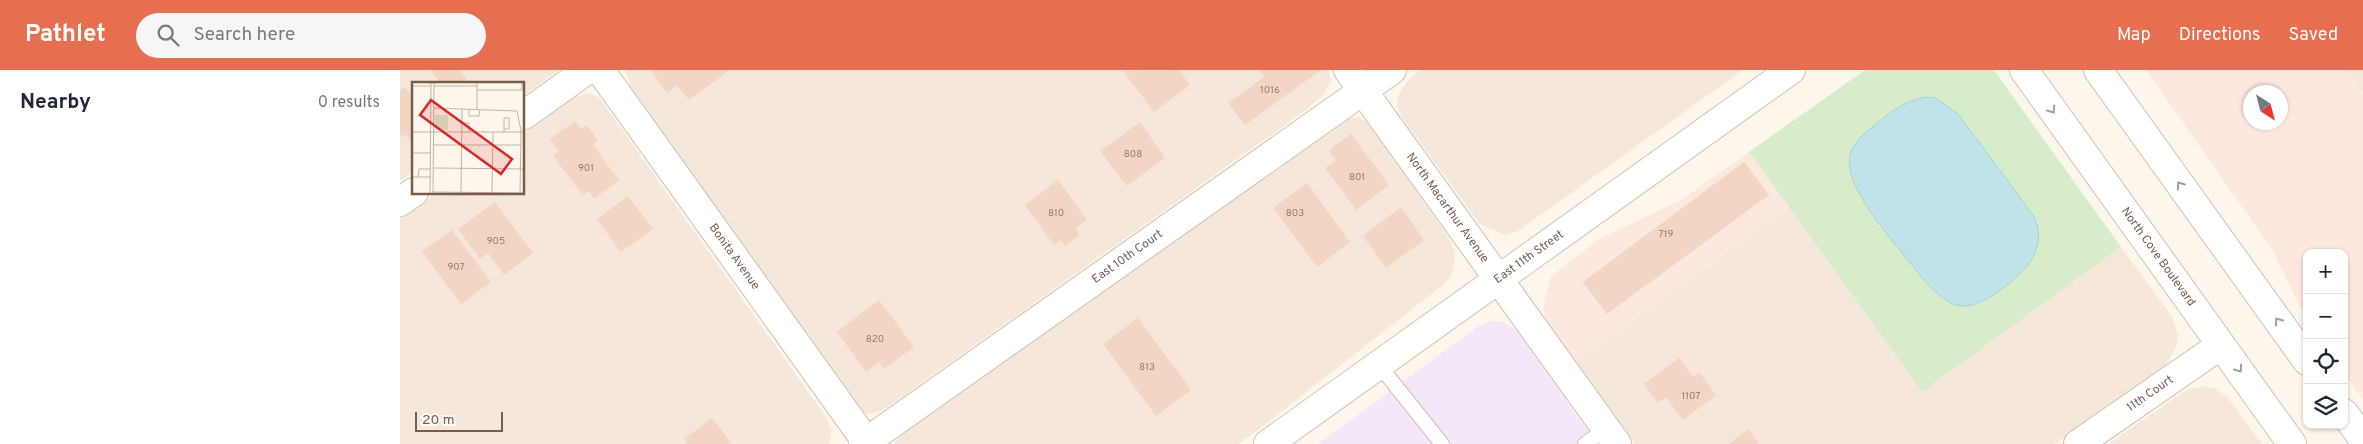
<!DOCTYPE html>
<html lang="en">
<head>
<meta charset="utf-8">
<style>
  body { margin:0; font-family:Overpass,sans-serif; background:#f6f6f7; color:#1f2937 }
  .controls { position:absolute; right:15px; bottom:15px; display:grid; overflow:hidden; border-radius:10px; box-shadow:0 1px 4px #0004 }
  .controls button { width:45px; height:45px; display:grid; place-items:center; padding:0; border:0; border-bottom:1px solid #e0e1e3; background:#fff; color:#1f2937; font:25px sans-serif }
  .compass { position:absolute; left:1843px; top:15px; width:45px; height:45px; border-radius:50%; background:#fff; box-shadow:0 1px 4px #0004; rotate:144deg }
  .scale { position:absolute; left:15px; bottom:12px; width:88px; box-sizing:border-box; padding-left:5px; border:2px solid #7a5c4d; border-top:0; font-size:14px; line-height:18px; white-space:nowrap; color:#7a5c4d; -webkit-text-stroke:4px #fffaf3; paint-order:stroke }
  .list { margin:0; padding:0; list-style:none }
  h2 { display:flex; justify-content:space-between; align-items:center; height:65px; margin:0; padding:0 20px; font-size:21px }
  h2 small { font-size:16px; font-weight:400; color:#747a83 }
  .icon { flex:none; width:28px; height:28px; fill:none; stroke:currentColor; stroke-width:2; stroke-linecap:round; stroke-linejoin:round }
  .map { position:relative; flex:none; width:1963px; height:374px; overflow:hidden }
  header { display:flex; align-items:center; gap:30px; box-sizing:border-box; height:70px; padding:0 25px; background:#e76f51; color:#fff }
  header strong { font-size:24px }
  nav { display:flex; gap:28px; margin-inline-start:auto; font-size:18px }
  .search { width:350px; height:45px; background:#f6f6f7; display:flex; align-items:center; gap:12px; box-sizing:border-box; padding:0 18px; border-radius:28px; color:#747a83; font-size:19px }
  main { display:flex }
  aside { flex:1; background:#fff }
  .map>svg:first-child { display:block }
  .residential { fill:#f5e8da }
  .commercial { fill:#fde8e0; fill-rule:evenodd }
  .education { fill:#f3e8fa }
  .green { fill:#d8ecc9 }
  .water { fill:#bfe3e8; stroke:#a5d3da }
  .building { fill:#f3d5c3 }
  .lines { fill:none; stroke-linecap:round; stroke-linejoin:round }
  .service-casing { stroke:#d1beb0; stroke-width:16 }
  .minor-casing { stroke:#d1beb0; stroke-width:30 }
  .secondary-casing { stroke:#d6c0b0; stroke-width:30 }
  .service { stroke:#fff; stroke-width:14 }
  .minor { stroke:#fff; stroke-width:28 }
  .secondary { stroke:#fff; stroke-width:28 }
  .oneway { stroke:#af9d94 }
  .labels { text-anchor:middle; dominant-baseline:central; stroke-width:4.5; stroke-linejoin:round; paint-order:stroke }
  .number-label { font-size:10px; fill:#987a6a }
  .street-label { font-size:12px; fill:#7a5c4d; stroke:#fffaf3 }
  .inset-road { fill:none; stroke:#c5b3a7; stroke-width:1 }
  .view { fill:#d62828; fill-opacity:0.15; stroke:#d62828; stroke-width:2.5 }
  .inset-edge { fill:none; stroke:#7a5c4d; stroke-width:2.5 }
</style>
</head>
<body>
<header>
<strong>Pathlet</strong>
<div class="search"><svg class="icon" aria-label="search" viewBox="0 0 24 24"><circle cx="10" cy="10" r="6"/><path d="M15 15l6 6"/></svg>Search here</div>
<nav><a>Map</a><a>Directions</a><a>Saved</a></nav>
</header>
<main>
<aside>
<h2>Nearby<small>0 results</small></h2>
<ul class="list">
</ul>
</aside>
<div class="map">
<svg width="1963" height="374" viewBox="0 0 1963 374">
  <rect width="100%" height="100%" fill="#fdf6ec"/>
  <g class="residential">
    <polygon points="0,0 159,0 124,25 124,14 14,14 14,101 0,111"/>
    <polygon points="226,0 928,0 931,10 924,24 903,42 492,334 479,342 464,344 459,343 452,334 230,16"/>
    <polygon points="1020,0 1343,0 1118,161 1105,165 1080,154 1001,46 997,37 998,26 1006,12"/>
    <polygon points="1946,0 1963,0 1963,23"/>
    <polygon points="187,23 197,26 201,30 426,347 432,361 429,374 0,374 0,148 35,124 124,124 124,62 169,30"/>
    <polygon points="959,47 971,56 1049,168 1055,184 1053,199 1051,206 1043,215 858,360 838,374 494,374 502,362 947,48"/>
    <polygon points="1389,138 1522,322 1721,177 1772,247 1778,265 1776,277 1767,294 1751,308 1655,374 1235,374 1176,293"/>
    <polygon points="1802,317 1814,318 1827,327 1862,374 1708,374 1788,319"/>
  </g>
  <g class="commercial">
    <path d="M1746 0H1946L1963 23V330L1944 304V183H1907V251L1873 181ZM1850 22H1880V52H1850Z"/>
    <polygon points="1349,82 1389,138 1176,293 1147,255 1144,246 1145,228 1151,206 1201,168 1281,130"/>
  </g>
  <polygon class="education" points="1091,251 1103,252 1116,260 1197,374 918,374 1080,255"/>
  <polygon class="green" points="1465,0 1594,0 1721,177 1522,322 1349,82"/>
  <path class="water" d="M1525 27 1536 28 1558 44 1633 145C1643 163 1639 182 1626 197 1613 213 1577 242 1556 235 1536 229 1515 198 1502 183 1485 161 1443 114 1450 85 1453 72 1466 62 1476 54 1491 41 1506 31 1525 27Z"/>
  <g class="building">
    <polygon points="30,0 60,0 70,14 41,14"/>
    <polygon points="253,0 330,0 289,30 277,15 267,23 251,1"/>
    <polygon points="779,0 790,15 754,42 723,1"/>
    <polygon points="859,0 921,0 845,55 828,33 864,7"/>
    <polygon points="5,17 14,29 14,69 11,71 6,64 0,68 0,21"/>
    <polygon points="175,51 181,59 187,55 198,71 193,75 219,110 194,129 189,121 183,125 153,86 159,81 150,69"/>
    <polygon points="740,52 765,88 727,116 700,81"/>
    <polygon points="951,64 989,115 956,140 925,98 936,90 929,80"/>
    <polygon points="1344,92 1369,125 1207,244 1183,212"/>
    <polygon points="658,110 687,150 675,159 680,165 665,176 660,170 654,175 625,135"/>
    <polygon points="907,113 950,172 917,197 873,138"/>
    <polygon points="228,126 253,159 221,182 197,149"/>
    <polygon points="95,132 133,183 104,205 88,183 80,189 58,159"/>
    <polygon points="1001,137 1024,170 986,198 963,166"/>
    <polygon points="52,160 91,212 61,234 22,181"/>
    <polygon points="479,230 514,277 484,299 479,292 466,302 437,262"/>
    <polygon points="738,248 791,320 756,346 703,274"/>
    <polygon points="1279,288 1293,307 1299,302 1316,325 1283,350 1266,327 1258,333 1244,314"/>
    <polygon points="312,348 332,374 288,374 284,369"/>
    <polygon points="1348,359 1359,374 1328,374"/>
  </g>
  <g class="lines">
    <g class="service-casing">
      <g id="service">
        <polyline points="979,295 1042,374"/>
        <polyline points="1185,374 1206,359"/>
      </g>
    </g>
    <g class="minor-casing">
      <g id="minor">
        <path id="s1" d="M200 0 468 374"/>
        <path id="s2" d="M948 0 1217 374"/>
        <polyline points="124,45 187,0"/>
        <polyline points="0,132 14,122"/>
        <path id="s3" d="M463 374 992 0"/>
        <path id="s4" d="M1678 374 1821 275"/>
      </g>
    </g>
    <g class="secondary-casing">
      <g id="secondary">
        <path id="s5" d="M1624 0 1892 374"/>
        <polyline points="1698,0 1907,291"/>
        <polyline points="1944,343 1963,369"/>
        <path id="s6" d="M868 374 1391 0"/>
      </g>
    </g>
    <use href="#service" class="service"/>
    <use href="#minor" class="minor"/>
    <use href="#secondary" class="secondary"/>
  </g>
  <defs><path id="oneway-chevron" d="M-2-3.5L2.5 0L-2 3.5" fill="none" stroke-width="1.6" stroke-linecap="round" stroke-linejoin="round" transform="scale(1.25)"/></defs>
  <g class="oneway">
    <use href="#oneway-chevron" transform="translate(1652 40) rotate(54)"/>
    <use href="#oneway-chevron" transform="translate(1780 115) rotate(-126)"/>
    <use href="#oneway-chevron" transform="translate(1878 251) rotate(-126)"/>
    <use href="#oneway-chevron" transform="translate(1839 299) rotate(55)"/>
  </g>
  <g class="labels">
    <g class="number-label">
      <text x="870" y="20">1016</text>
      <text x="733" y="84">808</text>
      <text x="186" y="98">901</text>
      <text x="957" y="107">801</text>
      <text x="656" y="143">810</text>
      <text x="895" y="143">803</text>
      <text x="1266" y="164">719</text>
      <text x="96" y="171">905</text>
      <text x="56" y="197">907</text>
      <text x="475" y="269">820</text>
      <text x="747" y="297">813</text>
      <text x="1291" y="326">1107</text>
    </g>
    <g class="street-label">
      <text stroke="none"><textPath href="#s2" startOffset="170">North Macarthur Avenue</textPath></text>
      <text stroke="none"><textPath href="#s1" startOffset="230">Bonita Avenue</textPath></text>
      <text stroke="none"><textPath href="#s3" startOffset="324">East 10th Court</textPath></text>
      <text stroke="none"><textPath href="#s6" startOffset="321">East 11th Street</textPath></text>
      <text stroke="none"><textPath href="#s5" startOffset="230">North Cove Boulevard</textPath></text>
      <text stroke="none"><textPath href="#s4" startOffset="88">11th Court</textPath></text>
    </g>
  </g>
  <g transform="translate(12 12)">
    <rect width="112" height="112" fill="#fdf6ec"/>
    <path d="M23 33H36V48H23Z" fill="#d8ecc9"/>
    <path class="inset-road" d="M0 4H19M22 4H65M65 8H110V0M22 26 105 29 109 49 108 112M57 27V34H67L68 27M65 27V0M50 41H57V51M0 50H113M92 50V36H97V47H92M22 63H109M0 71H19M22 86 113 87M0 95H18M6 95 7 87H18M21 110 113 111M18 112 19 0M21 112 22 0M49 112 50 27M80 112 81 51"/>
    <path class="view" d="M19 18 100 77 89 92 8 33Z"/>
    <rect width="112" height="112" class="inset-edge"/>
  </g>
</svg>
<div class="controls">
<button>+</button>
<button>−</button>
<button><svg class="icon" aria-label="locate" viewBox="0 0 24 24"><circle cx="12" cy="12" r="6"/><path d="M12 2v4M12 18v4M2 12h4M18 12h4"/></svg></button>
<button><svg class="icon" aria-label="layers" viewBox="0 0 24 24"><path d="M12 4l9 5-9 5-9-5zM3 14l9 5 9-5"/></svg></button>
</div>
<svg class="compass" viewBox="-18 -18 36 36"><path d="M0-13l5 13h-10z" fill="#e53935"/><path d="M0 13l5-13h-10z" fill="#747a83"/></svg>
<div class="scale">20 m</div>
</div>
</main>
</body>
</html>
